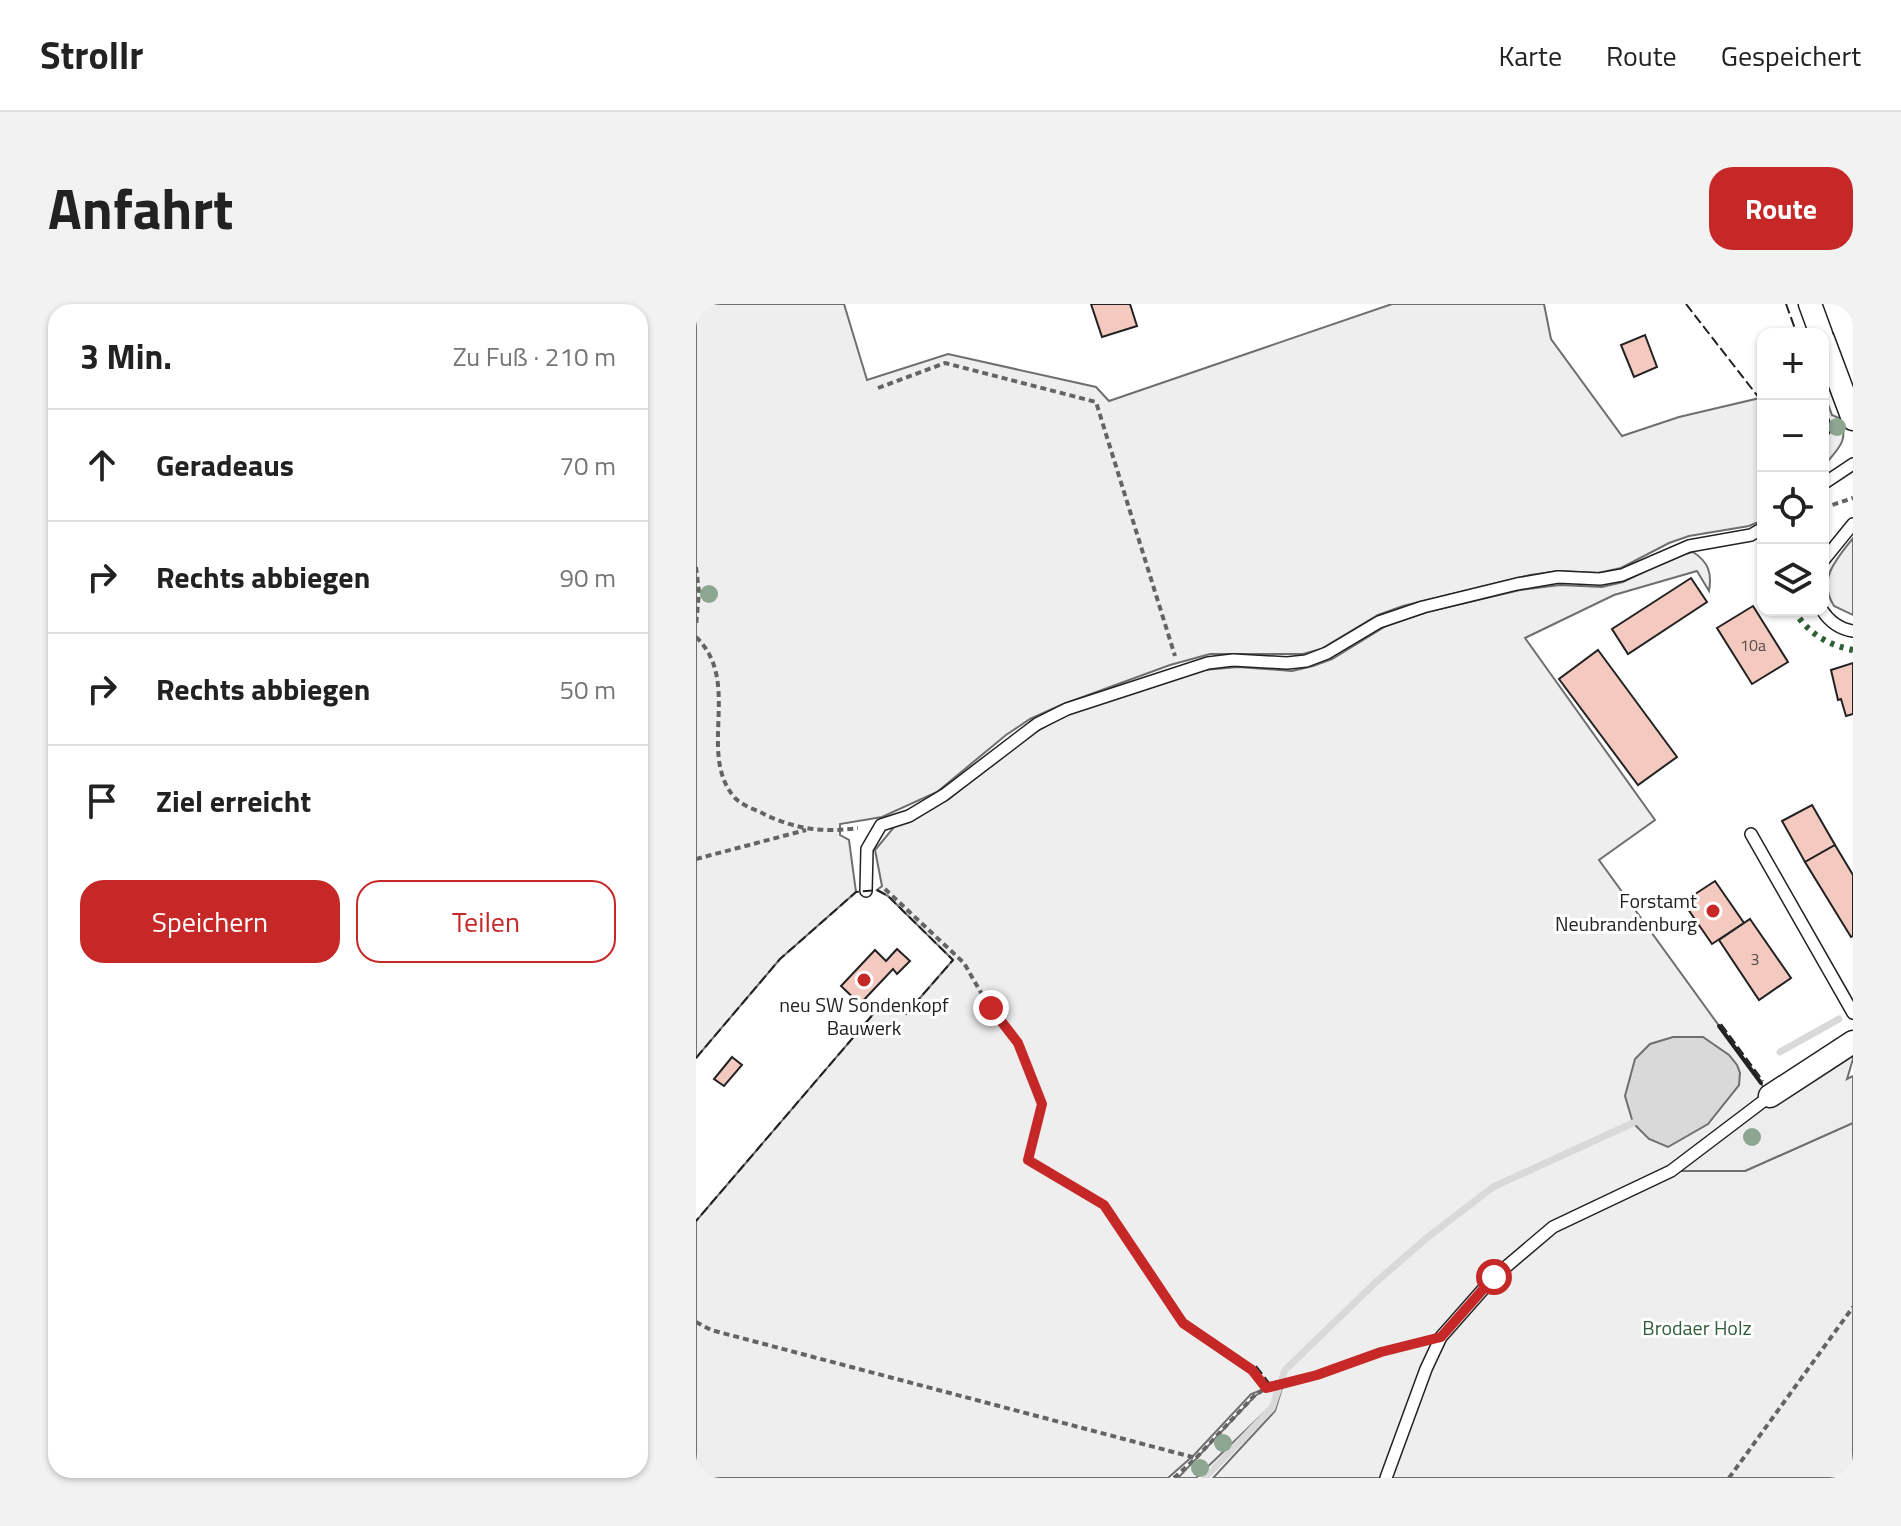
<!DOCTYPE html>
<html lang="de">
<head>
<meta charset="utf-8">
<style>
  body { margin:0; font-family:"Titillium Web",sans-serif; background:#f2f2f2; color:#222 }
  .controls { position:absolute; right:24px; top:24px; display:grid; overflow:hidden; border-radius:16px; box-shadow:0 2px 6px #0004 }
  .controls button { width:72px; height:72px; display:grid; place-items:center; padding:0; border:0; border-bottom:2px solid #e0e0e0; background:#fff; color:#222; font:40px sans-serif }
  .stop { position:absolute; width:24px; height:24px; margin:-18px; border:6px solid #c62828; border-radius:50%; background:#fff }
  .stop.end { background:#c62828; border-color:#fff; box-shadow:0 2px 8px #0008 }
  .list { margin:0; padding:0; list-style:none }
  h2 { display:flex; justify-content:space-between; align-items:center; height:104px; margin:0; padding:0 32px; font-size:34px }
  h2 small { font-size:26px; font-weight:400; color:#767676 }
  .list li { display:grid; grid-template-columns:52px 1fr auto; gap:24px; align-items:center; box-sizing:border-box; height:112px; padding:0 32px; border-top:2px solid #e0e0e0 }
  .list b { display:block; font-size:30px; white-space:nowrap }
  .list em { font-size:26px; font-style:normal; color:#767676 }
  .actions { display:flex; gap:16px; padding:24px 32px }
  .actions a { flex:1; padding:18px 0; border:2px solid #c62828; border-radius:24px; text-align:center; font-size:28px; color:#c62828 }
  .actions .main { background:#c62828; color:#fff }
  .icon { flex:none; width:44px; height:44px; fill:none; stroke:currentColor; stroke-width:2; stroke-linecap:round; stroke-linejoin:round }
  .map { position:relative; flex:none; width:1157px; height:1174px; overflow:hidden; border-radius:24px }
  header { display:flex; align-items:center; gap:48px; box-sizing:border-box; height:112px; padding:0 40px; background:#fff; border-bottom:2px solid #e0e0e0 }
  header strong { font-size:38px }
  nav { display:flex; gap:44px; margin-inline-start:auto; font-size:28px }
  .intro { display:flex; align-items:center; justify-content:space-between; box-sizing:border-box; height:192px; padding:0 48px }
  h1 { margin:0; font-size:56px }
  .button { padding:20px 36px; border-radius:24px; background:#c62828; color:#fff; font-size:28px; font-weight:700 }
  main { display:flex; gap:48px; padding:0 48px }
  aside { flex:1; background:#fff; border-radius:24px; box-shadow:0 2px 6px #0004 }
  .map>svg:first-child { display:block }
  .green { fill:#eee; stroke:#6f6f6f; stroke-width:2 }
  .parking { fill:#ededed; stroke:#6f6f6f; stroke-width:2 }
  .water { fill:#d9d9d9; stroke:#6f6f6f; stroke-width:2 }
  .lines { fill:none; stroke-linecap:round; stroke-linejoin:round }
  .stream { stroke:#d9d9d9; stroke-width:7 }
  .building { fill:#f3c9c0; stroke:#222; stroke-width:2 }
  .lane-casing { stroke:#222; stroke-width:14 }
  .street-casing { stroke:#222; stroke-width:25 }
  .path { stroke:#646464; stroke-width:4; stroke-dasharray:6 4; stroke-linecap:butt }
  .lane { stroke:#fff; stroke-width:11 }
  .street { stroke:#fff; stroke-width:22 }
  .hedge { stroke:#2f5e38; stroke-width:6; stroke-dasharray:4 6; stroke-linecap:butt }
  .fence { stroke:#222; stroke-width:2; stroke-dasharray:10 4; stroke-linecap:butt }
  .wall { stroke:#222; stroke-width:4 }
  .tree { fill:#8da692 }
  .route { stroke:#c62828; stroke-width:10 }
  .poi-dot { fill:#c62828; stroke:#fff; stroke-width:3 }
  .labels { text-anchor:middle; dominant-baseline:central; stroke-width:6; stroke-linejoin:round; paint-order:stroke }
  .number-label { font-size:16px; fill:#564c4a }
  .poi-label { font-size:20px; fill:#222; stroke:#fff; text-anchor:end }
  .park-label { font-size:20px; fill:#2f5e38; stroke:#fff }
</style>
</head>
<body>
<header>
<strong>Strollr</strong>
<nav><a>Karte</a><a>Route</a><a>Gespeichert</a></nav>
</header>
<div class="intro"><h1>Anfahrt</h1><a class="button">Route</a></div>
<main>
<aside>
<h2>3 Min.<small>Zu Fuß · 210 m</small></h2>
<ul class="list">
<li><svg class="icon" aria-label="ahead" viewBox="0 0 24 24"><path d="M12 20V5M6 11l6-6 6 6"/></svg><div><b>Geradeaus</b></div><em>70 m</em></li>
<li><svg class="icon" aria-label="right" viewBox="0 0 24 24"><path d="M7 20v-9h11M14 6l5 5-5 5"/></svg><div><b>Rechts abbiegen</b></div><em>90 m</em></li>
<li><svg class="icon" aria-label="right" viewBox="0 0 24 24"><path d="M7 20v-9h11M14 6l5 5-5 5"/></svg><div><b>Rechts abbiegen</b></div><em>50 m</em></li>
<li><svg class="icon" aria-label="arrive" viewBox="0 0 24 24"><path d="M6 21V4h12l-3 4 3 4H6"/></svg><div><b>Ziel erreicht</b></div></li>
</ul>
<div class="actions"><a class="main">Speichern</a><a>Teilen</a></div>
</aside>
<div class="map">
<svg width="1157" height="1174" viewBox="0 0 1157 1174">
  <rect width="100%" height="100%" fill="#fff"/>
  <g class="green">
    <polygon points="0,0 148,0 171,76 252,50 400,83 413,97 696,0 848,0 855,35 926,132 983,113 1064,94 1067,99 1067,216 1053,222 993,232 973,239 925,264 902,269 863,267 834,271 707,302 682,311 625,345 607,350 514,350 474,361 365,401 334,415 310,431 241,488 186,513 144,520 144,531 153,536 160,588 84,655 0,754"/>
    <path d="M1127 87 1136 111 1145 115C1153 139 1141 145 1127 163V137L1136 125 1127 100Z"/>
    <path d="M1157 234V311L1138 302C1121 275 1140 256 1157 234Z"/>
    <path d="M997 248C1013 258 1016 270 1013 287L1001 267 918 291 829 334 959 516 903 556 1071 788 975 867H1049L1157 819V1174H517L579 1107 586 1084H582L574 1103 500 1174H482L559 1092 571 1084 555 1090 498 1151 472 1174H0V917L191 694 210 710 257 656 192 592 181 586 186 582 179 546 198 523 253 495 322 438 372 410 508 366 542 363 596 367 617 362 636 355 690 322 731 308 824 286 864 281 906 283 927 278 980 252Z"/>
  </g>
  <polygon class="parking" points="1157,738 1157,755 1151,775 1157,772 1157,819 1049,867 975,867"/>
  <polygon class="water" points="977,733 1007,733 1033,751 1041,761 1044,769 1043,781 1012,820 972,843 953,835 937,819 929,792 939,755 954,740"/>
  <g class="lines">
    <g class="stream">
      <polyline points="1084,748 1143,715"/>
      <polyline points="509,1174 576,1104 589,1066 680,978 732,933 797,883 937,819"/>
    </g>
  </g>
  <g class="building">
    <polygon points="395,0 434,0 441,22 406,33"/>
    <polygon points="949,31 961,63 938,73 925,41"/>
    <polygon points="995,274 1011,298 932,350 916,325"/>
    <polygon points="1057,302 1092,358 1056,380 1021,324"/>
    <polygon points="902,346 981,453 942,481 863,375"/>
    <polygon points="1157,359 1157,410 1150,412 1145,395 1142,396 1135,366"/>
    <polygon points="1116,501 1139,541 1109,558 1086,517"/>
    <polygon points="1139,541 1157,571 1157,632 1155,633 1109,558"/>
    <polygon points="1019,577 1048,619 1016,640 987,598"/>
    <polygon points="1054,615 1095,674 1063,696 1023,636"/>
    <polygon points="201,645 214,657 201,670 197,665 164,700 145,682 179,646 190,657"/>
    <polygon points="36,753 46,761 28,782 18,775"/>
  </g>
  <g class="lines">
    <g class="lane-casing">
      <g id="lane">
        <polyline points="1127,180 1157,160"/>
        <polyline points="1127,257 1157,220"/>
        <path d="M1126 306C1133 317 1144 325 1157 327"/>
        <polyline points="1055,530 1157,709"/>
        <polyline points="170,587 171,545 185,521 213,512 248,491 341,420 371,405 512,359 537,356 591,359 610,357 631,349 683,318 727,303 821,280 862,273 904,275 926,271 993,242 1055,231 1067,224"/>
        <polyline points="690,1174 730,1065 745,1033 798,973 857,923 975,867 1074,792"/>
      </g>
    </g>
    <g class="street-casing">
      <g id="street">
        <polyline points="1114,0 1125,30"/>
        <polyline points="1127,35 1157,115"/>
        <polyline points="1074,792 1157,738"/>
      </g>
    </g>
    <g class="path">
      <polyline points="182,84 249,59 400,98 479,352"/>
      <polyline points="1127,204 1157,194"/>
      <polyline points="0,263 3,288 0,322"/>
      <path d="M0 333C47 378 0 450 39 494 46 501 57 505 66 509 97 525 128 529 162 524"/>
      <polyline points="0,555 110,526"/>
      <polyline points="189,585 268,659 288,694 322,739 346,800 332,856 408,901 487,1019 556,1066 570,1084"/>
      <polyline points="0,1018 15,1026 500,1154"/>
      <polyline points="478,1174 500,1154 558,1092 570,1084 621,1071 685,1048 724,1038"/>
      <polyline points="1033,1174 1157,1003"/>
    </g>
    <use href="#lane" class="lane"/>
    <use href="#street" class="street"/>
    <path class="hedge" d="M1098 306C1111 329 1132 341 1157 346"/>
    <g class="fence">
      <polyline points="990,0 1067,99"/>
      <polyline points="1090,0 1101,30"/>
      <polyline points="1127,100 1136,125 1127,137"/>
      <polyline points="1025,720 1067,777"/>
      <polyline points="0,754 84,655 160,588 181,586 192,592 257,656 210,710 191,694 0,917"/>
      <polyline points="560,1062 573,1079 582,1077"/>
    </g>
    <polyline class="wall" points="1023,722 1065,779"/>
  </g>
  <g class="tree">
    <circle cx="1141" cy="123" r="9"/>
    <circle cx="13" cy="290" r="9"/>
    <circle cx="1056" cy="833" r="9"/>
    <circle cx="527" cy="1139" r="9"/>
    <circle cx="504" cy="1164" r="9"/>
  </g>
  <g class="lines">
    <polyline class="route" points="295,704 322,739 346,800 332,856 408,901 487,1019 556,1066 570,1084 621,1071 685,1048 745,1033 798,973"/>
  </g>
  <g class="poi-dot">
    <circle cx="1017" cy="607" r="8"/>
    <circle cx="168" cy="676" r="8"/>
  </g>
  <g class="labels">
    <g class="number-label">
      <text x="1057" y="341">10a</text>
      <text x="1059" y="655">3</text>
    </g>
    <g class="poi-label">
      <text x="1001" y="596">Forstamt<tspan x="1001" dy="23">Neubrandenburg</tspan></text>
      <text x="168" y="700" text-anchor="middle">neu SW Sondenkopf<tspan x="168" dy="23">Bauwerk</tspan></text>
    </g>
    <g class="park-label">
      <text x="1001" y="1023">Brodaer Holz</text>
    </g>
  </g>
</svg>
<div class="controls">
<button>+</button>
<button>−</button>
<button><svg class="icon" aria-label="locate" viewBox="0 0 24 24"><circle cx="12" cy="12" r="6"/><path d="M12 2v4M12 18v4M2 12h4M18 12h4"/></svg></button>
<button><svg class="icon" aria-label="layers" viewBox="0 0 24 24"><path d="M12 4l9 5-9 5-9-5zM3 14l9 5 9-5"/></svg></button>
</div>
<div class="stop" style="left:798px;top:973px"></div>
<div class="stop end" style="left:295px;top:704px"></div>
</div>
</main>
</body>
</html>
